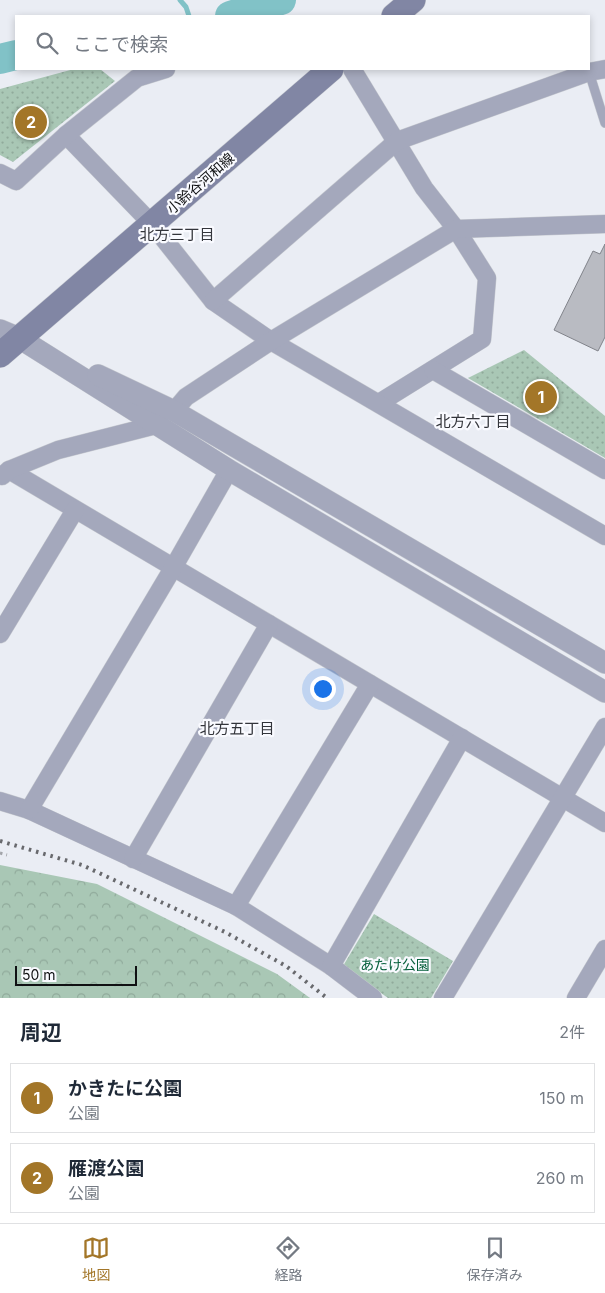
<!DOCTYPE html>
<html lang="ja">
<head>
<meta charset="utf-8">
<style>
  body { margin:0; font-family:Inter,"Noto Sans JP",sans-serif; background:#f2f2f3; color:#1f2937 }
  .scale { position:absolute; left:15px; bottom:12px; width:122px; box-sizing:border-box; padding-left:5px; border:2px solid #101113; border-top:0; font-size:14px; line-height:18px; white-space:nowrap; color:#101113; -webkit-text-stroke:4px #f9faff; paint-order:stroke }
  .you { position:absolute; left:322px; top:688px; width:18px; height:18px; margin:-12px; border:4px solid #fff; border-radius:50%; background:#1a73e8; box-shadow:0 0 0 8px #1a73e833 }
  .badge { display:grid; place-items:center; width:32px; height:32px; border-radius:50%; background:#a37628; color:#fff; font-size:16px; font-weight:700 }
  .pin { position:absolute; translate:-50% -50%; border:2px solid #fff; box-shadow:0 1px 5px #0006 }
  .list { margin:0; padding:0; list-style:none }
  h2 { display:flex; justify-content:space-between; align-items:center; height:65px; margin:0; padding:0 20px; font-size:21px }
  h2 small { font-size:16px; font-weight:400; color:#747a83 }
  .list li { display:grid; grid-template-columns:32px 1fr auto; gap:15px; align-items:center; box-sizing:border-box; height:70px; margin:0 10px 10px; padding:0 10px; border:1px solid #e0e1e3; border-radius:0px }
  .list b { display:block; font-size:19px; white-space:nowrap }
  .list p { margin:0; font-size:16px; white-space:nowrap; color:#747a83 }
  .list em { font-size:16px; font-style:normal; color:#747a83 }
  .icon { flex:none; width:28px; height:28px; fill:none; stroke:currentColor; stroke-width:2; stroke-linecap:round; stroke-linejoin:round }
  .map { position:relative; flex:none; width:605px; height:998px; overflow:hidden }
  .search { position:absolute; background:#fff; box-shadow:0 2px 8px #0003; left:15px; right:15px; top:15px; height:55px; display:flex; align-items:center; gap:12px; box-sizing:border-box; padding:0 18px; border-radius:0px; color:#747a83; font-size:19px }
  .sheet { height:225px; background:#fff }
  nav { display:flex; justify-content:space-around; align-items:center; box-sizing:border-box; height:70px; border-top:1px solid #e0e1e3; background:#fff; font-size:14px; color:#747a83 }
  nav a { display:grid; justify-items:center; gap:2px }
  nav .on { color:#a37628 }
  .map>svg:first-child { display:block }
  .forest { fill:url(#forest-crowns) }
  .park { fill:url(#park-dots) }
  .lines { fill:none; stroke-linecap:round; stroke-linejoin:round }
  .stream { stroke:#81c2c7; stroke-width:5 }
  .river { stroke:#81c2c7; stroke-width:30 }
  .building { fill:#b9bbc2; stroke:#81838a }
  .service-casing { stroke:#c7cad0; stroke-width:10 }
  .minor-casing { stroke:#c7cad0; stroke-width:19 }
  .tertiary-casing { stroke:#c7cad0; stroke-width:22 }
  .secondary-casing { stroke:#c7cad0; stroke-width:26 }
  .path { stroke:#a2a4a9; stroke-width:3; stroke-dasharray:2.5 4; stroke-linecap:butt }
  .service { stroke:#a4a8bc; stroke-width:9 }
  .minor { stroke:#a4a8bc; stroke-width:18 }
  .tertiary { stroke:#a4a8bc; stroke-width:21 }
  .secondary { stroke:#8186a4; stroke-width:25 }
  .rail { stroke:#68696d; stroke-width:4; stroke-dasharray:2.5 5; stroke-linecap:butt }
  .labels { text-anchor:middle; dominant-baseline:central; stroke-width:4.5; stroke-linejoin:round; paint-order:stroke }
  .street-label { font-size:14px; fill:#101113; stroke:#f9faff }
  .park-label { font-size:14px; fill:#06603c; stroke:#f9faff }
  .neighbourhood-label { font-size:15px; fill:#33353b; stroke:#f9faff }
</style>
</head>
<body>
<div class="map">
<svg width="605" height="998" viewBox="0 0 605 998">
  <defs>
    <pattern id="forest-crowns" width="20" height="18" patternUnits="userSpaceOnUse" patternTransform="scale(1.25)"><rect width="20" height="18" fill="#a9c7b5"/><path d="M2 6a3 3 0 1 1 6 0M12 15a3 3 0 1 1 6 0" fill="none" stroke="#90aa9b"/></pattern>
    <pattern id="park-dots" width="8" height="8" patternUnits="userSpaceOnUse" patternTransform="scale(1.25)"><rect width="8" height="8" fill="#a9c7b5"/><path d="M2 2h.1M6 6h.1" fill="none" stroke="#90aa9b" stroke-width="1.8" stroke-linecap="round"/></pattern>
  </defs>
  <rect width="100%" height="100%" fill="#eaedf4"/>
  <polygon class="forest" points="0,865 97,884 277,974 310,998 0,998"/>
  <g class="park">
    <polygon points="74,69 100,69 115,81 13,162 0,155 0,89"/>
    <polygon points="524,350 605,416 605,458 468,378"/>
    <polygon points="374,914 453,961 431,998 388,998 343,966"/>
  </g>
  <g class="lines">
    <polyline class="stream" points="180,0 186,7 189,16"/>
    <g class="river">
      <polyline points="230,16 281,0"/>
      <polyline points="0,59 16,55"/>
    </g>
  </g>
  <polygon class="building" points="605,244 605,337 598,351 554,330 593,251 600,254"/>
  <g class="lines">
    <g class="service-casing">
      <polyline id="service" points="589,72 605,123"/>
    </g>
    <g class="minor-casing">
      <g id="minor">
        <polyline points="352,69 424,188 456,229 487,278 482,339 379,403"/>
        <polyline points="66,135 152,224 213,301 271,341 605,536"/>
        <polyline points="0,173 16,181 66,135 137,78 166,69"/>
        <polyline points="213,301 397,141 589,72 605,69"/>
        <polyline points="433,370 605,470"/>
        <polyline points="174,411 186,397 271,341 456,229 605,224"/>
        <polyline points="9,470 605,823"/>
        <polyline points="2,476 9,470 58,450 156,425"/>
        <polyline points="0,634 75,510"/>
        <polyline points="0,801 29,810 236,906 331,966 373,998"/>
        <polyline points="29,810 173,568 229,470"/>
        <polyline points="133,859 269,624"/>
        <polyline points="236,906 370,684"/>
        <polyline points="331,966 462,738"/>
        <polyline points="443,998 605,727"/>
        <polyline points="576,998 605,949"/>
      </g>
    </g>
    <g class="tertiary-casing">
      <g id="tertiary">
        <polyline points="0,330 19,338 229,470 605,692"/>
        <polyline points="98,375 174,411 605,663"/>
      </g>
    </g>
    <g class="secondary-casing">
      <g id="secondary">
        <polyline points="394,16 413,0"/>
        <polyline points="0,355 331,69"/>
      </g>
    </g>
    <polyline class="path" points="0,853 7,855"/>
    <use href="#service" class="service"/>
    <use href="#minor" class="minor"/>
    <use href="#tertiary" class="tertiary"/>
    <use href="#secondary" class="secondary"/>
    <polyline class="rail" points="0,841 82,865 225,932 286,966 327,998"/>
  </g>
  <g class="labels">
    <g class="street-label">
      <text transform="translate(200 183) rotate(-41)">小鈴谷河和線</text>
    </g>
    <g class="park-label">
      <text x="395" y="964">あたけ公園</text>
    </g>
    <g class="neighbourhood-label">
      <text x="177" y="234">北方三丁目</text>
      <text x="473" y="421">北方六丁目</text>
      <text x="237" y="728">北方五丁目</text>
    </g>
  </g>
</svg>
<div class="scale">50 m</div>
<div class="you"></div>
<div class="pin badge" style="left:541px;top:397px">1</div>
<div class="pin badge" style="left:31px;top:122px">2</div>
<div class="search"><svg class="icon" aria-label="search" viewBox="0 0 24 24"><circle cx="10" cy="10" r="6"/><path d="M15 15l6 6"/></svg>ここで検索</div>
</div>
<section class="sheet">
<h2>周辺<small>2件</small></h2>
<ul class="list">
<li><span class="badge">1</span><div><b>かきたに公園</b><p>公園</p></div><em>150 m</em></li>
<li><span class="badge">2</span><div><b>雁渡公園</b><p>公園</p></div><em>260 m</em></li>
</ul>
</section>
<nav>
<a class="on"><svg class="icon" aria-label="map" viewBox="0 0 24 24"><path d="M3 6l6-2 6 2 6-2v14l-6 2-6-2-6 2zM9 4v14M15 6v14"/></svg>地図</a>
<a><svg class="icon" aria-label="directions" viewBox="0 0 24 24"><path d="M12 3l9 9-9 9-9-9zM9 14v-3h6M13 9l2 2-2 2"/></svg>経路</a>
<a><svg class="icon" aria-label="saved" viewBox="0 0 24 24"><path d="M7 4h10v16l-5-4-5 4z"/></svg>保存済み</a>
</nav>
</body>
</html>
